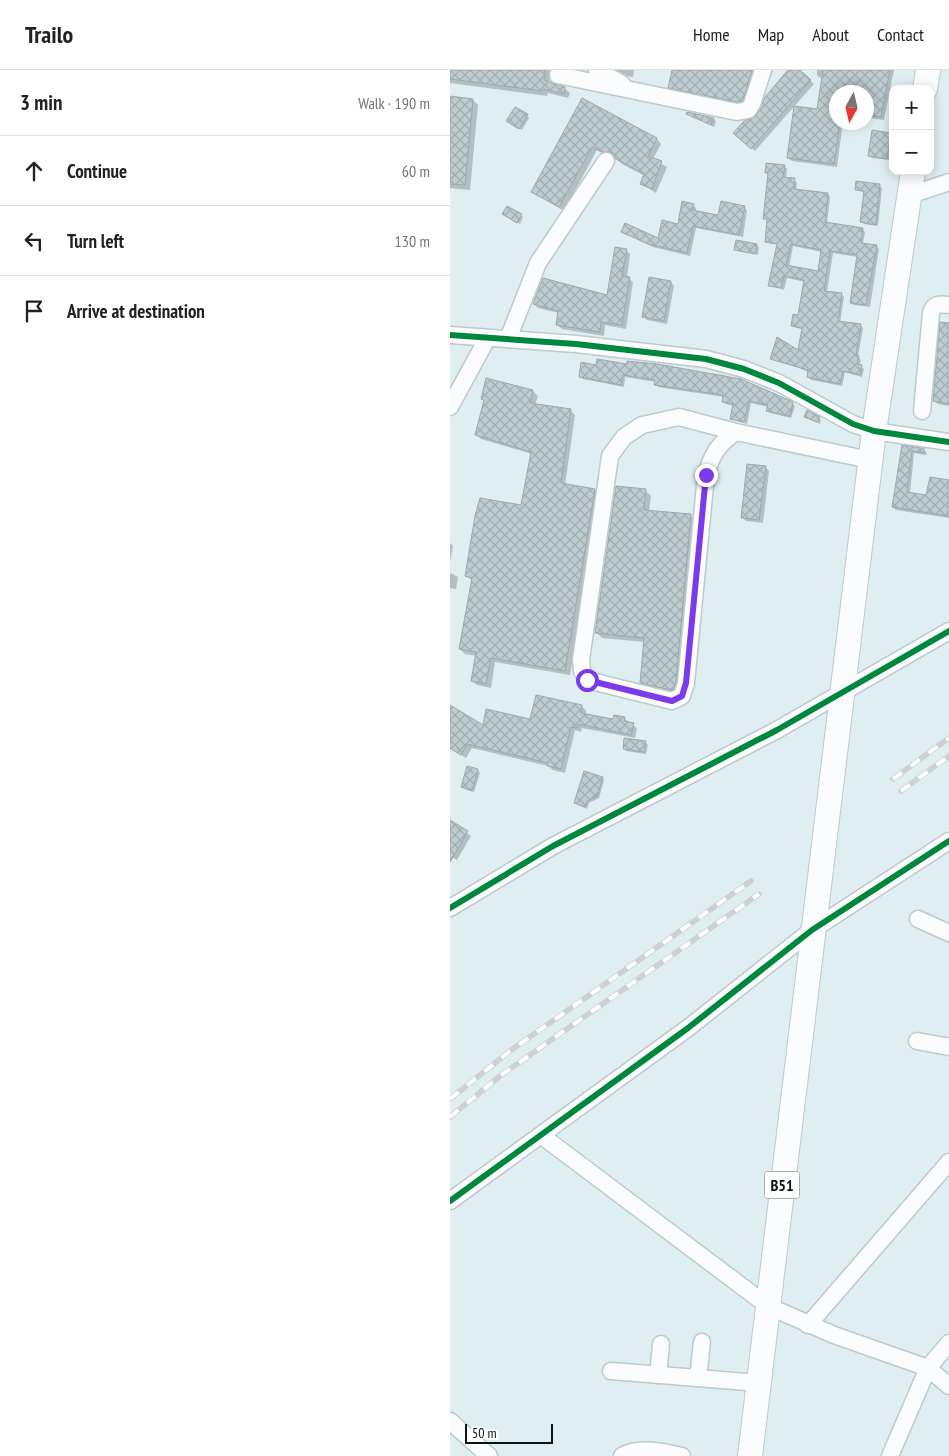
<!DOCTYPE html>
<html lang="en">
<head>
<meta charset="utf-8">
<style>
  body { margin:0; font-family:"PT Sans Narrow",sans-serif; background:#f6f6f6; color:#202124 }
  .controls { position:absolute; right:15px; top:15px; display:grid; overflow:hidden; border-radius:10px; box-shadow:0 2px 12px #0003 }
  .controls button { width:45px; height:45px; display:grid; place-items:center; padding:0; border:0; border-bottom:1px solid #e0e0e0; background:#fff; color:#202124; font:25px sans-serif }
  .compass { position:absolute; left:379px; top:15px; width:45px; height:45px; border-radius:50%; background:#fff; box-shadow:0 2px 12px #0003; rotate:188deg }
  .scale { position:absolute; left:15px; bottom:12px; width:88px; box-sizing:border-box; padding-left:5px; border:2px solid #0a1416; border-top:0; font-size:14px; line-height:18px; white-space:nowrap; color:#0a1416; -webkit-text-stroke:4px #fff; paint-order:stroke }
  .stop { position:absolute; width:15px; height:15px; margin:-11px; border:4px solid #7c3aed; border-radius:50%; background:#fff }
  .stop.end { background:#7c3aed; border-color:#fff; box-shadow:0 1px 5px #0008 }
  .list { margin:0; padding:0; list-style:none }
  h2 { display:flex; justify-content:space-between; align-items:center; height:65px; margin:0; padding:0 20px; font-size:21px }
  h2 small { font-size:16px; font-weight:400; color:#757577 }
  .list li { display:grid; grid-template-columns:32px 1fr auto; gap:15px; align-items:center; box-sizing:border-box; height:70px; padding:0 20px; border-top:1px solid #e0e0e0 }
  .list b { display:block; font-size:19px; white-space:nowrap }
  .list em { font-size:16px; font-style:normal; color:#757577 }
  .icon { flex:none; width:28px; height:28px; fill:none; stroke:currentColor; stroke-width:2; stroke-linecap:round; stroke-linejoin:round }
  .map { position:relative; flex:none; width:499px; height:1386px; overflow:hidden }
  header { display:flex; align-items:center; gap:30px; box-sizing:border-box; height:70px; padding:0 25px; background:#fff; border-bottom:1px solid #e0e0e0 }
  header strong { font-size:24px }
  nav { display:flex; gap:28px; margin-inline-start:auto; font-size:18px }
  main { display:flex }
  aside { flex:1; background:#fff }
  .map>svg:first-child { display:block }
  .shadow { fill:#0003; fill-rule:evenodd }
  .building { fill:url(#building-cross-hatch); stroke:#9ca8aa; fill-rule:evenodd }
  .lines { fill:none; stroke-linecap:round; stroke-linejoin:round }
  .minor-casing { stroke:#bec9cb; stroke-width:19 }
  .highway-casing { stroke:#bec9cb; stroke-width:26 }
  .minor { stroke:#fafcfd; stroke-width:16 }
  .highway { stroke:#fafcfd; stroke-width:24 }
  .rail-casing { stroke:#cdd1d2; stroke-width:5.5 }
  .rail { stroke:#fff; stroke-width:4; stroke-dasharray:11; stroke-linecap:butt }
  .cycleway-casing { stroke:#fff; stroke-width:9 }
  .cycleway { stroke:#00873e; stroke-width:6 }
  .route { stroke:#7c3aed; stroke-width:6 }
  .labels { text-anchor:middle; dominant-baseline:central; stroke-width:5; stroke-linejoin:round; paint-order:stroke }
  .shield { fill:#fff; stroke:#545a5c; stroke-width:1 }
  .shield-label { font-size:16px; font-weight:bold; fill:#0a1416 }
</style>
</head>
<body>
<header>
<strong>Trailo</strong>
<nav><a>Home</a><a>Map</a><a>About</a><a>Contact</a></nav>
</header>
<main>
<aside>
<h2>3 min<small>Walk · 190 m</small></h2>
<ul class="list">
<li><svg class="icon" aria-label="ahead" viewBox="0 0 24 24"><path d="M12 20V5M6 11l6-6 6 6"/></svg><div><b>Continue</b></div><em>60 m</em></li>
<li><svg class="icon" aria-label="left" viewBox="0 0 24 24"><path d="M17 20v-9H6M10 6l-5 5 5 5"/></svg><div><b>Turn left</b></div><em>130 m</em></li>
<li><svg class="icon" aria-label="arrive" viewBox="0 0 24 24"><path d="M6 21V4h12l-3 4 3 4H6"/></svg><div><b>Arrive at destination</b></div></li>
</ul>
</aside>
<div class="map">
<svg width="499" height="1386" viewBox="0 0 499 1386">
  <defs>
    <pattern id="building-cross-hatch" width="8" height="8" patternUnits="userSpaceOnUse" patternTransform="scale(1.25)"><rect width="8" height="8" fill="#bdcccf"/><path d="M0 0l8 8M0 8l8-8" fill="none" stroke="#a1aeb1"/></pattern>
  </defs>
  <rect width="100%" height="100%" fill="#dfeef1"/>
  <g class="shadow">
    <polygon points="0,0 101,0 99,13 114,18 120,23 118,28 98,23 97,26 0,13"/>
    <polygon points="166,0 184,0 183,7 177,6"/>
    <polygon points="223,0 310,0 297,35 225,22 220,17"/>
    <polygon points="340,0 348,0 364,14 305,81 288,67 307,47"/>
    <polygon points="367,0 444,0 434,50 417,48 417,22 387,22 387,52 393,52 387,97 342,91 338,88 369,40 373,4 370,8 367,5"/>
    <polygon points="0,28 23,30 28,35 20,120 0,118"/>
    <polygon points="133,29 207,69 211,74 203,89 217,97 206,123 192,114 195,106 172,94 165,87 158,86 147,80 114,141 83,122"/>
    <polygon points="237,43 264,49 266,51 264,57"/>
    <polygon points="77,45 79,48 72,60 60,53"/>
    <polygon points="440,64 442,67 439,90 422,88 420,86"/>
    <path d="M334 96 337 99 336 108 347 112 346 120 378 124 380 127 377 154 412 159 415 162 413 174 426 176 429 179 420 237 404 235 401 233 408 187 383 183 377 222 391 224 394 227 390 253 411 256 413 258 408 287 411 290 409 296 414 299 412 307 395 302 392 316 361 310 358 307 359 302 322 288 349 283 353 260 342 256 349 247 355 212 337 208 334 220 320 215 328 175 316 172 318 151 314 148 319 106 316 103ZM343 176 372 182 369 203 339 197Z"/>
    <polygon points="429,115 432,118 428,156 414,154 412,152 415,123 407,120"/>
    <polygon points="243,135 246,138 246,142 269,147 294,137 297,140 293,167 246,158 240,186 203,177 173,161 209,169 229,155"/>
    <polygon points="71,145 73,147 70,154 56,146"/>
    <polygon points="306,175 309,177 308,185 286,179"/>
    <polygon points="176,180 180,184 177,207 183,212 176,259 155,255 154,266 112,259 107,255 109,243 88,238 84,234 158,226"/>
    <polygon points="221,212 224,216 217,254 197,250 193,246"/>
    <polygon points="491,253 499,254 499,336 488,334 484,331"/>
    <polygon points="178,293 273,305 324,323 342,333 345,336 341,348 320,343 318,341 318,337 301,333 297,354 281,349 284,336 276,334 273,331 274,327 208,317 206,312 175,307 174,317 133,309 130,307 147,296 178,295"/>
    <polygon points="37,309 83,321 88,326 85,335 120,340 125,345 115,415 145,420 149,425 120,605 45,592 41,618 27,615 22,611 27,586 15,584 10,579 23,511 16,506 72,437 82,384 31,369 26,364 35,331 32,328"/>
    <polygon points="355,347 369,348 371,350 370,354"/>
    <polygon points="453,377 474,380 477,383 476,385 464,383 460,424 478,426 481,409 499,411 499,448 446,440 443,437"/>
    <polygon points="315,397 319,401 313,453 296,451 292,447"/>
    <polygon points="196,421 201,426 199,442 240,445 245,450 229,624 197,618 192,612 195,572 152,568 146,562"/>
    <polygon points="0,473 3,476 0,492"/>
    <polygon points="0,503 8,507 6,519 0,518"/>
    <polygon points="132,636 136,641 135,645 164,650 174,648 187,658 185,668 132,658 131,662 125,660 115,703 103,700 98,696 22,678 16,688 0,679 0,637 33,657 81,651"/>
    <polygon points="195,672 198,675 196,684 176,681 174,678"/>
    <polygon points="28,700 30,703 24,722 15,719 12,717"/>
    <polygon points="152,708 154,710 149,728 139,733 137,739 128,735 125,733"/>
    <polygon points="0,752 21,766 7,790 0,786"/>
  </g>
  <g class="building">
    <polygon points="0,0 95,0 94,10 115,17 114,24 93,19 92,21 0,9"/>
    <polygon points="222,0 302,0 293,30 287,32 218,18"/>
    <polygon points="338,0 350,0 361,10 301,79 283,63 294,51 306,46 315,27"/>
    <polygon points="373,0 440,0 431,47 416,45 416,22 386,22 386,52 390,52 384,94 337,88 344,36 367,39"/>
    <polygon points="0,26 23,29 15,115 0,114"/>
    <polygon points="132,28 207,68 198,86 212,91 202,119 190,114 194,104 166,89 161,82 152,82 142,77 109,137 81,122"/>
    <polygon points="65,37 78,44 69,59 56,51"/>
    <polygon points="237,42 264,48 261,55 236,44"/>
    <polygon points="422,60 441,63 437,89 418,86"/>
    <path d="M316 93 335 95 333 107 345 108 344 119 378 123 375 152 413 158 411 173 427 175 416 235 400 233 407 185 380 181 374 221 392 223 388 251 411 254 406 285 409 286 407 294 412 295 410 305 393 301 390 314 357 307 358 300 320 289 327 267 348 280 352 258 341 256 343 244 348 245 354 210 334 206 331 218 318 216 327 174 315 172 317 149H313L318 103H315ZM341 174 371 180 368 201 336 195Z"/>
    <polygon points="406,111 430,114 426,155 410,152 414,121 405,120"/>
    <polygon points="232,131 244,134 242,140 268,145 271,131 295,136 289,165 243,156 237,183 198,174 171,162 175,153 208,168 212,150 228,154"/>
    <polygon points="57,136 72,144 67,153 52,144"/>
    <polygon points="286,170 307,174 305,184 284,180"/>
    <polygon points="165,177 177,179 172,206 180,207 172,255 151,252 150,262 106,255 108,241 83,234 93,208 157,225"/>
    <polygon points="199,207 221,211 214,251 192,247"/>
    <polygon points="490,252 499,253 499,334 483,331"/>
    <polygon points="147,289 177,294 177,291 207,294 291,309 343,332 341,342 339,346 316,341 318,335 299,331 294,352 280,349 283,334 272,332 273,325 204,315 205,310 173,305 171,315 129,307 131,292 146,295"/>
    <polygon points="36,308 83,320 80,333 121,339 111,413 145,419 115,601 41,588 36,614 21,611 26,582 9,579 22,508 15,506 25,446 30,428 71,435 81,382 25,365 34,330 31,329"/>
    <polygon points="357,340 370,347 367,352 354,347"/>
    <polygon points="452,375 474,378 474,383 462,381 457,422 476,425 480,407 499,410 499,446 442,437"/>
    <polygon points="297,394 316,396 309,450 291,448"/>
    <polygon points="166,416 196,419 194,440 241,444 226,611 224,619 221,620 190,613 194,568 145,563"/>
    <polygon points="86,625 132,635 131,643 163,649 164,645 175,647 174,651 184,653 181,665 128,654 127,658 121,657 111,699 97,696 98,693 17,674 11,685 0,678 0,635 33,655 36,639 80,649"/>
    <polygon points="174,668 196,671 194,682 173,679"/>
    <polygon points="17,696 28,699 22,721 11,717"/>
    <polygon points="134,701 153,707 147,726 137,731 135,737 124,733"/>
    <polygon points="0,750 18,761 0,792"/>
  </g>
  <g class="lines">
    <g class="minor-casing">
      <g id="minor">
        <polyline points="147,0 172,14"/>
        <polyline points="108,5 287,42 298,40 302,34 313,0"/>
        <polyline points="460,125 499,112"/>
        <polyline points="0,265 126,274 256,289 294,299 329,313 403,354 424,361 499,372"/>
        <polyline points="58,269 88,193 156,91"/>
        <polyline points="0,337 37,269"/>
        <path d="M472 341 481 243C484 233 490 234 499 235"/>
        <path d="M286 362C268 374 262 384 256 405L236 613 232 626 222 631 137 610 132 601 131 590 160 386 174 367 192 355 229 347 286 362 420 390"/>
        <polyline points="0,838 103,776 327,660 499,561"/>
        <polyline points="468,849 499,863"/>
        <polyline points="467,971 499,977"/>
        <polyline points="92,1066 318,1236 384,1265 478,1298 499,1316"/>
        <polyline points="0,1131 238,958 362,860 499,771"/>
        <polyline points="358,1255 499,1092"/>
        <polyline points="161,1301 309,1313"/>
        <polyline points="208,1305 211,1274"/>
        <polyline points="248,1308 252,1272"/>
        <polyline points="0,1351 39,1386"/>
        <path d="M172 1386C188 1376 215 1382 232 1386"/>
        <polyline points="440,1386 478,1298 499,1273"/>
      </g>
    </g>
    <g class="highway-casing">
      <g id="highway">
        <polyline points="475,19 478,0"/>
        <polyline points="300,1386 424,361 463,101"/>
      </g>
    </g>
    <use href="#minor" class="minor"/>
    <use href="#highway" class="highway"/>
    <g class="rail-casing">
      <g id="rail">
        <polyline points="443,709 499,668"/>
        <polyline points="451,721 499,686"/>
        <polyline points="0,1029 60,981 301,811"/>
        <polyline points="0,1047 50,1006 309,824"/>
      </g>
    </g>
    <use href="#rail" class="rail"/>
    <g class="cycleway-casing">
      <g id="cycleway">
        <polyline points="0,265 126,274 256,289 294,299 329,313 403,354 424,361 499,372"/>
        <polyline points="0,838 103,776 327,660 499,561"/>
        <polyline points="0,1131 238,958 362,860 499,771"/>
      </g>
    </g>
    <use href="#cycleway" class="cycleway"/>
  </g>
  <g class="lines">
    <polyline class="route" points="137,610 222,631 232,626 236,613 256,405"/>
  </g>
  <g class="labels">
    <rect class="shield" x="314.5" y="1101.5" width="35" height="27" rx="4"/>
    <g class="shield-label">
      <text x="332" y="1115">B51</text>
    </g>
  </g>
</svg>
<div class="controls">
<button>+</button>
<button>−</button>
</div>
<svg class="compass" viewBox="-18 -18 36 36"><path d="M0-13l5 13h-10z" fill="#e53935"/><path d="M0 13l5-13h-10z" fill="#757577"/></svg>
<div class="scale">50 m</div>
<div class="stop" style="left:137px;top:610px"></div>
<div class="stop end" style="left:256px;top:405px"></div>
</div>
</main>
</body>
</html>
